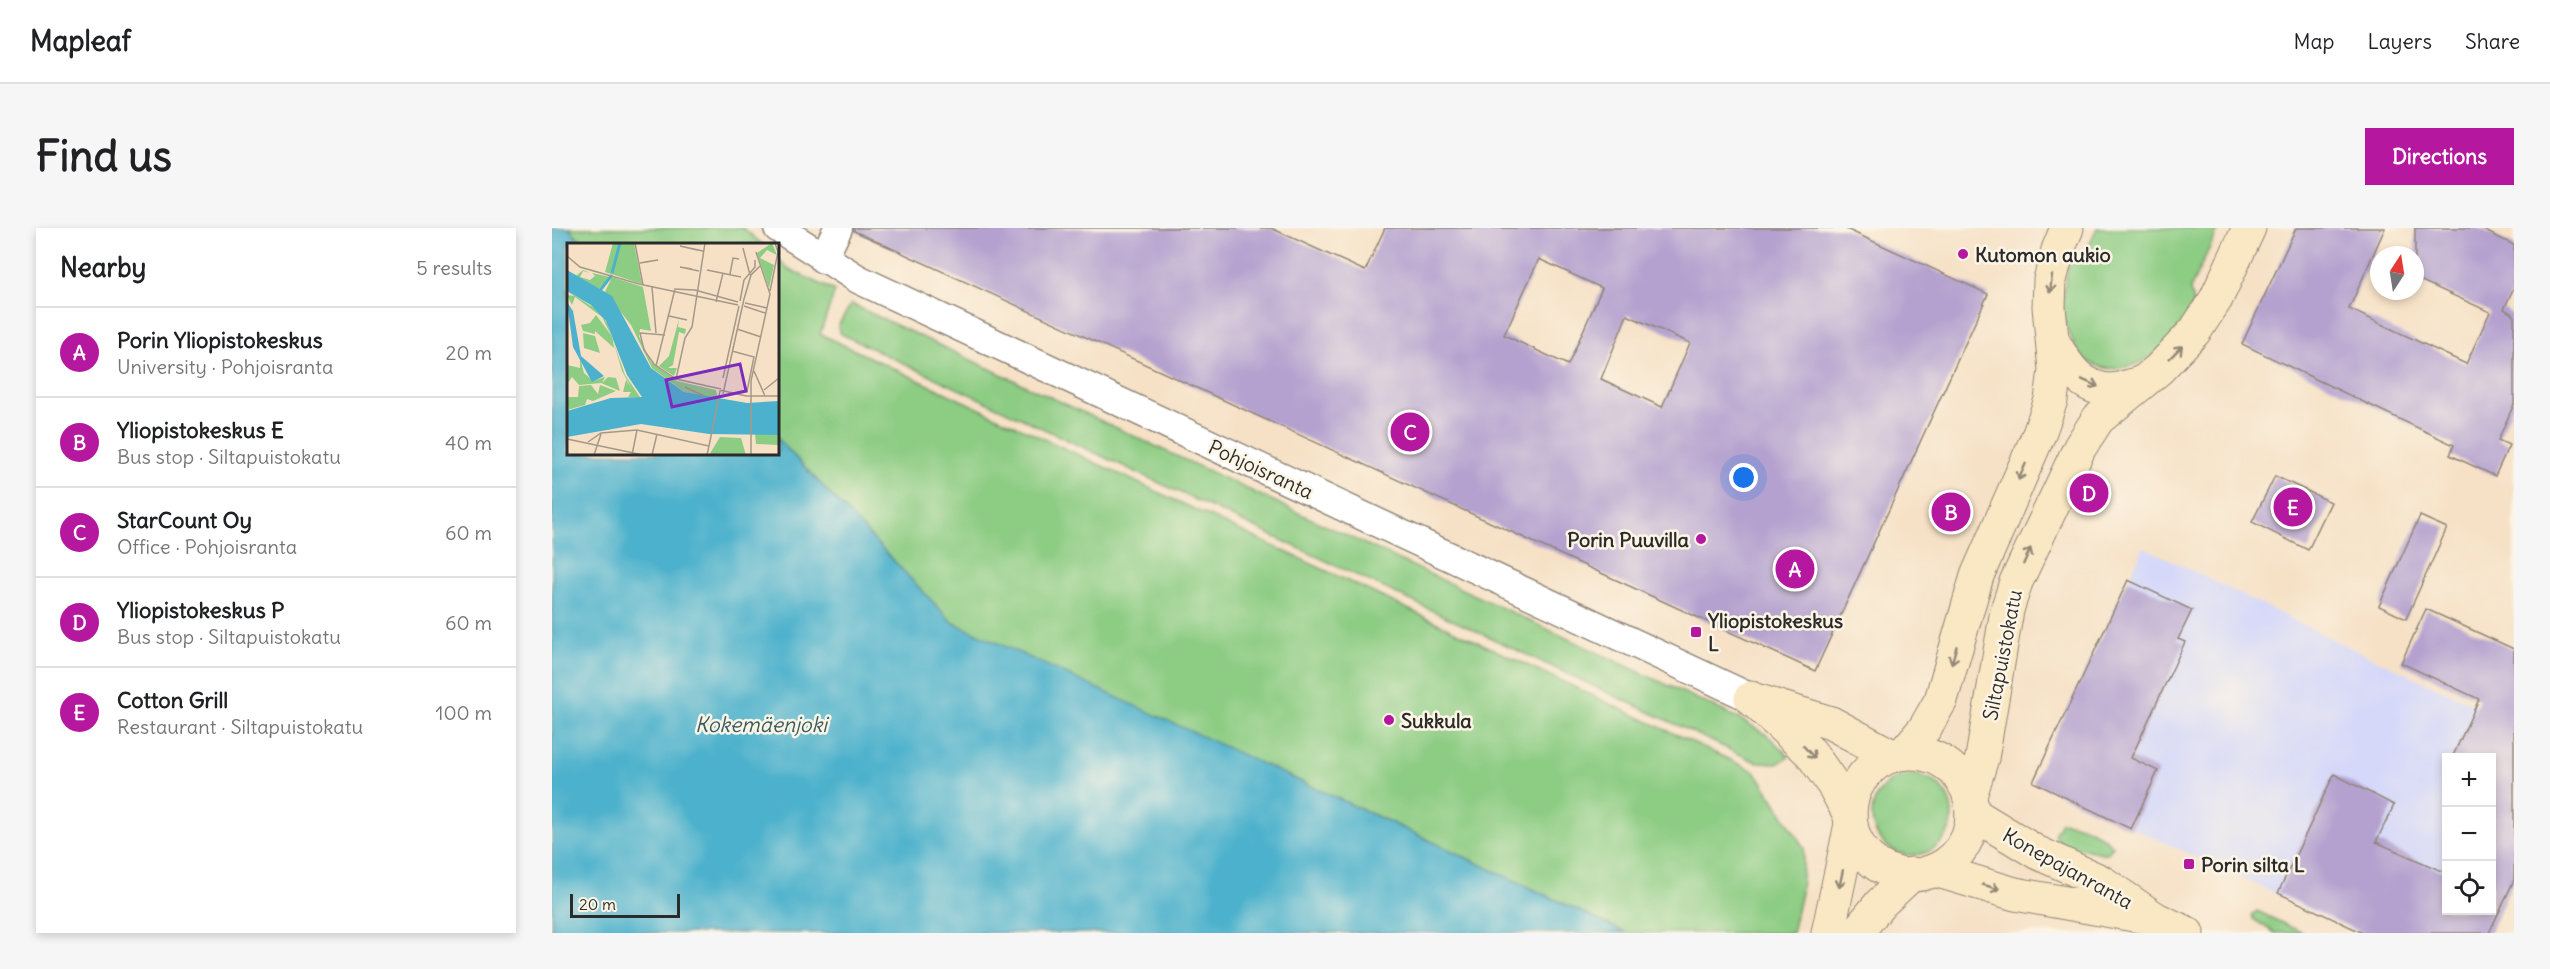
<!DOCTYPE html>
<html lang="en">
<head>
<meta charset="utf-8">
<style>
  body { margin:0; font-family:Delius,sans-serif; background:#f6f6f6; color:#202124 }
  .controls { position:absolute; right:18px; bottom:18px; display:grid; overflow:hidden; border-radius:0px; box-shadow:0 3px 9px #0003 }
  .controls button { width:54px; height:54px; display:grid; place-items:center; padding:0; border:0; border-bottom:2px solid #e0e0e0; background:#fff; color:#202124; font:30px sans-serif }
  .compass { position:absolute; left:1818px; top:18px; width:54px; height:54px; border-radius:50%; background:#fff; box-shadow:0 3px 9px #0003; rotate:12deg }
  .scale { position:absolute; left:18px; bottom:15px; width:110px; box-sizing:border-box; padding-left:6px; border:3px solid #2b2b2b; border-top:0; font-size:16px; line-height:21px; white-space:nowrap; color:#2b2b2b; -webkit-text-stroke:4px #fcf5e5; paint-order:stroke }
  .you { position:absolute; left:1192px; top:250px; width:21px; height:21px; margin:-15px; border:4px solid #fff; border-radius:50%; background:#1a73e8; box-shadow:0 0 0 9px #1a73e833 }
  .badge { display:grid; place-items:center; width:39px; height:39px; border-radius:50%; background:#b5179e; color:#fff; font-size:20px; font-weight:700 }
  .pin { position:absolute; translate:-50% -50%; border:3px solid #fff; box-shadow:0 2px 6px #0006 }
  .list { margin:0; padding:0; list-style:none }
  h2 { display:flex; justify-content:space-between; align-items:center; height:78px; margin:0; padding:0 24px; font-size:26px }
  h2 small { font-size:20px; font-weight:400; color:#757577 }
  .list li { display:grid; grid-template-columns:39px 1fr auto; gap:18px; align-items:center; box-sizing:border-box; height:90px; padding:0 24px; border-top:2px solid #e0e0e0 }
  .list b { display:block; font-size:22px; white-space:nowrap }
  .list p { margin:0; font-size:20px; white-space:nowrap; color:#757577 }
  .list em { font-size:20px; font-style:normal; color:#757577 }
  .icon { flex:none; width:33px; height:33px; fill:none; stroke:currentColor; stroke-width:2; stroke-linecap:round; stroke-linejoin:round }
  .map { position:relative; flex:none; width:1962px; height:705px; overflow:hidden; border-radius:0px }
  header { display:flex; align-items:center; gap:36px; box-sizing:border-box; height:84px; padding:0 30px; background:#fff; border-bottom:2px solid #e0e0e0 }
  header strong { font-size:28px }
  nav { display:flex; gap:33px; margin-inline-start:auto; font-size:21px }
  .intro { display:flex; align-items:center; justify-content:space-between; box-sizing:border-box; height:144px; padding:0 36px }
  h1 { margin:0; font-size:42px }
  .button { padding:15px 27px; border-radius:0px; background:#b5179e; color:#fff; font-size:21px; font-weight:700 }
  main { display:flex; gap:36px; padding:0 36px }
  aside { flex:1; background:#fff; border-radius:0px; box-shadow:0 3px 9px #0003 }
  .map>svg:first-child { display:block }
  .built { fill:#d5d8f9; fill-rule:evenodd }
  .green { fill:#8ccc83; stroke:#5c7c57; stroke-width:1.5 }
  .water { fill:#4cb1cc; stroke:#3c6e7c; stroke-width:1.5 }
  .building { fill:#b4a1cf; fill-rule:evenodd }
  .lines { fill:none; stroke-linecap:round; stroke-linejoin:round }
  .street-casing { stroke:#908678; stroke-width:31 }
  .secondary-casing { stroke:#908678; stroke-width:35 }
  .street { stroke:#fff; stroke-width:28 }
  .secondary { stroke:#fae7c3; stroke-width:33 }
  .oneway { stroke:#928977 }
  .poi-dot { fill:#b5179e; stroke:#fcf5e5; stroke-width:2 }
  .labels { text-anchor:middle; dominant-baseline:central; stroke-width:5; stroke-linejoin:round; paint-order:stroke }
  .poi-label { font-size:20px; font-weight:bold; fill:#2b2b2b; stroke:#fcf5e5; text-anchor:start }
  .street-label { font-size:20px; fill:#2b2b2b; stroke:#fcf5e5 }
  .water-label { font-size:21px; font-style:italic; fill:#375a63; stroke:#fcf5e5 }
  .inset-river { fill:none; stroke:#4cb1cc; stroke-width:3 }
  .inset-road { fill:none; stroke:#a59888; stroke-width:1.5 }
  .view { fill:#7b2cbf; fill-opacity:0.15; stroke:#7b2cbf; stroke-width:3 }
  .inset-edge { fill:none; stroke:#2b2b2b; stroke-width:3 }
</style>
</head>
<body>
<header>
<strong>Mapleaf</strong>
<nav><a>Map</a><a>Layers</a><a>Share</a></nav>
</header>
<div class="intro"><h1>Find us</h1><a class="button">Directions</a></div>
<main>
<aside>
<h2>Nearby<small>5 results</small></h2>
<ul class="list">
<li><span class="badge">A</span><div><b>Porin Yliopistokeskus</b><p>University · Pohjoisranta</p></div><em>20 m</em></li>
<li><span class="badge">B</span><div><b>Yliopistokeskus E</b><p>Bus stop · Siltapuistokatu</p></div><em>40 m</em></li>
<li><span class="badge">C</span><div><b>StarCount Oy</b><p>Office · Pohjoisranta</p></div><em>60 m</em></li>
<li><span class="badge">D</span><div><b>Yliopistokeskus P</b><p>Bus stop · Siltapuistokatu</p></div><em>60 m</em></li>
<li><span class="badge">E</span><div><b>Cotton Grill</b><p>Restaurant · Siltapuistokatu</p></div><em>100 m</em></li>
</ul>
</aside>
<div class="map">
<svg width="1962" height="705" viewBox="0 0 1962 705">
  <rect width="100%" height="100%" fill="#fcf5e5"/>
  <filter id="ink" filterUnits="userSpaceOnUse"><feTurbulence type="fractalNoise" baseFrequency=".0167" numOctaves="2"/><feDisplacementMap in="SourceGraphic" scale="12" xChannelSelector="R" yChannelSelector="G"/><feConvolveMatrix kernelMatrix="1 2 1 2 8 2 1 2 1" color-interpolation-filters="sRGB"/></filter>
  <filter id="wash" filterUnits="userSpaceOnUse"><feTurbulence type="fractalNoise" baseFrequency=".008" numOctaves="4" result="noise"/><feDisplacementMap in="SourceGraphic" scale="24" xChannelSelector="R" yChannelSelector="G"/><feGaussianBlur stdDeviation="1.35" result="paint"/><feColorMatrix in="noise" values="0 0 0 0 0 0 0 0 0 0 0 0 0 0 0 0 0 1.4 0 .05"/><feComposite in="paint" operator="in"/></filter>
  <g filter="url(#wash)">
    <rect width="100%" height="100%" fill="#f6e1c6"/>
    <path class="built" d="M1592 319 1782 412 1962 495V641L1932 705H1809L1481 554ZM1894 530H1940V682H1894Z"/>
    <g class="green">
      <polygon points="17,0 191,0 210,16 33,16"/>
      <path d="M1545 0H1667L1638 61 1642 80C1630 94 1618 114 1603 126 1583 141 1551 148 1531 129 1523 122 1516 102 1513 92 1508 74 1514 50 1517 32L1535 21Z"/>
      <polygon points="225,30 237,41 283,63 268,106 1204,544 1252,620 1249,665 1240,705 1074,705 866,607 456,422 400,394 225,214"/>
      <polygon points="299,76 1188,491 1215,507 1237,528 1227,535 1204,534 289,106 286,98"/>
      <circle cx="1360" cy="587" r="40"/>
      <path d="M1509 594C1531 596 1545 604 1561 618L1555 626 1512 617 1502 607Z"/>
      <polygon points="1705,683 1751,705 1723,705 1701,691 1700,687"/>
    </g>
    <polygon class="water" points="0,0 16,0 32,16 16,16 16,225 225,225 225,210 400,394 866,607 1074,705 0,705"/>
    <g id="blocks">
      <g class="building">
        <path d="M302 0H719L813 43 833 0H1292L1436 66 1263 443 302 3ZM987 31 1050 60 1016 137 952 107ZM1075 87 1138 115 1110 179 1049 151Z"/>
        <polygon points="1744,0 1833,0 1797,81 1914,136 1938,84 1863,50 1863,0 1927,0 1962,17 1962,59 1952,81 1962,87 1962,176 1946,212 1957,217 1943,248 1898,227 1902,217 1690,116"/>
        <polygon points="1723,248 1779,274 1756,322 1700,294"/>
        <polygon points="1868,288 1895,300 1854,391 1827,378"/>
        <polygon points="1576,352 1640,382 1626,411 1633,414 1579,530 1606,543 1579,601 1481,554"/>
        <polygon points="1874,381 1962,421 1962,652 1937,705 1811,705 1726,665 1782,546 1842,577 1824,614 1894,645 1894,682 1940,682 1940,530 1900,530 1927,471 1849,435"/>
      </g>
    </g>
  </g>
  <g filter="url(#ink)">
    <use href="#blocks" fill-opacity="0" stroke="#908678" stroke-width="1.5"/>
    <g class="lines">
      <g class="street-casing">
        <g id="street">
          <polyline points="226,0 306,51 1199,470"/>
          <polyline points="271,31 286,0"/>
        </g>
      </g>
      <g class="secondary-casing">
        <g id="secondary">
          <path d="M1502 115C1514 137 1529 161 1558 162 1568 162 1581 157 1591 154"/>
          <polyline points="1199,470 1259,525 1282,558 1298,587"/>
          <polyline points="1207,473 1279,495 1340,528"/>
          <polyline points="1352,525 1373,500 1389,472 1425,348 1487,206 1499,172 1503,142 1497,79 1498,52 1506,22 1515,0"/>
          <circle cx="1359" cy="586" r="61"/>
          <polyline points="1418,568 1430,530 1455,382 1464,354 1528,219 1546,191 1607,141 1643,103 1664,71 1697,0"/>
          <polyline points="1420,585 1484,624 1548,653 1604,691 1635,705"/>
          <polyline points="1383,642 1463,666 1593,689"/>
          <polyline points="1276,705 1299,596"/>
          <polyline points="1304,705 1329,675 1360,646"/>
        </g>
      </g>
      <use href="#street" class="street"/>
      <use href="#secondary" class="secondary"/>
    </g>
    <defs><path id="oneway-shaft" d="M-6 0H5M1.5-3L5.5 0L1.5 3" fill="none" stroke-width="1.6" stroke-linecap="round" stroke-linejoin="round" transform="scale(1.5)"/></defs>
    <g class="oneway">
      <use href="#oneway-shaft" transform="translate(1499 56) rotate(96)"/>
      <use href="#oneway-shaft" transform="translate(1624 124) rotate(-45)"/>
      <use href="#oneway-shaft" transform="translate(1538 155) rotate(24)"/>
      <use href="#oneway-shaft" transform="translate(1470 244) rotate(114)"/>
      <use href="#oneway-shaft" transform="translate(1475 328) rotate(-66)"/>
      <use href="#oneway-shaft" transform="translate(1402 427) rotate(106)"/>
      <use href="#oneway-shaft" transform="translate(1257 524) rotate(47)"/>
      <use href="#oneway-shaft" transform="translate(1289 651) rotate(102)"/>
      <use href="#oneway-shaft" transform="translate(1439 659) rotate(16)"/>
    </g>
  </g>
  <g class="poi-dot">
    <circle cx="1411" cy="26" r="6"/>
    <circle cx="1149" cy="311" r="6"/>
    <rect x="1138" y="398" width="12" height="12" rx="3"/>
    <circle cx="837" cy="492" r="6"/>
    <rect x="1631" y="630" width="12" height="12" rx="3"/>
  </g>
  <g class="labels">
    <g class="poi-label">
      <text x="1423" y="26">Kutomon aukio</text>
      <text x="1137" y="311" text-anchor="end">Porin Puuvilla</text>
      <text x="1156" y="392">Yliopistokeskus<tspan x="1156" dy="23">L</tspan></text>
      <text x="849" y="492">Sukkula</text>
      <text x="1649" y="636">Porin silta L</text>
    </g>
    <g class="street-label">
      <text transform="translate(709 241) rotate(25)">Pohjoisranta</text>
      <text transform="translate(1450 427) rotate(-79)">Siltapuistokatu</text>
      <text transform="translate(1516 640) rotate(29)">Konepajanranta</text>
    </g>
    <g class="water-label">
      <text x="209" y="496">Kokemäenjoki</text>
    </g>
  </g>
  <g transform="translate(15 15)">
    <rect width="212" height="212" fill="#f6e1c6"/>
    <path d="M46 0H67L75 41 38 29ZM205 0 210 12 200 7 193 15 207 22 202 45 190 10ZM16 27 23 30 16 28 13 34 23 37 28 33 25 30 43 34 32 46 9 33ZM45 34 76 44 84 88 73 86 72 93 84 119 110 138 149 147 151 157 117 149 85 125 64 82 38 49ZM0 48 29 66 40 80 58 132 73 154H61L64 149H56L59 137 65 146 55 128 46 97 47 105 28 88V91L16 88 14 82 23 80 29 72 44 92 35 74 8 54 5 62 0 52 7 53ZM112 76 111 84 119 86 118 91 112 89 106 122 101 125H110L107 133 92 123 102 113ZM16 90 28 93 33 110 17 105ZM13 115 17 130 26 138 38 134 35 140 41 134 49 135 53 148 34 140 12 142 5 134 0 141V122L13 125ZM24 142 31 151 33 142 49 148 26 158 20 156 18 162 0 167V154H11L12 143ZM188 190 211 192V202L189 201ZM153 194 174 195 179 212H142Z" fill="#8ccc83"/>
    <path d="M0 27 45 53 84 125 117 149 180 160 211 158V192L142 191 74 181 0 194V168L44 155 75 154 60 132 39 78 24 62 0 48ZM0 59 6 68 14 113 37 133 25 139 6 104Z" fill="#4cb1cc"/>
    <path class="inset-river" d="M45 30 53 0M31 50 45 32"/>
    <path class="inset-road" d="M68 0 76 42M176 5 183 32M130 7 113 3 136 8M0 13 13 24 72 41 171 62M73 20 91 17 78 19M125 26 113 24 132 28M140 27 174 34M163 31 166 15 172 16M85 44 89 90M107 46 128 47 171 59M203 48 211 9 208 0M173 58 177 37 188 24V17M149 59 156 30M178 60 200 65M177 63 198 70M102 73 120 77M170 86 194 94M98 92 73 90 77 107 87 121 109 136 154 146M165 108 187 114 180 148M89 123 108 46M187 128 198 153M156 135 172 63M109 136 118 95 125 84 138 0M118 144 137 153M197 147 212 135M157 148 179 153H212M156 151 177 56 184 32 193 23M0 196 76 212M21 199 34 190 70 187 142 203 140 212M142 203 153 148 157 147M27 212 34 191M65 212 70 187M85 212 90 191M184 212V138L203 51 189 9"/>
    <path class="view" d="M173 121 179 148 105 164 99 137Z"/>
    <rect width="212" height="212" class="inset-edge"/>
  </g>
</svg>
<div class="controls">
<button>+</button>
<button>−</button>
<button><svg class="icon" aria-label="locate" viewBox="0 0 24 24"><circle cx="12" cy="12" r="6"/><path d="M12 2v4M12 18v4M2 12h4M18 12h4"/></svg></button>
</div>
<svg class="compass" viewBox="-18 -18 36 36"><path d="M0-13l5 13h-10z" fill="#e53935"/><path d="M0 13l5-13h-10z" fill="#757577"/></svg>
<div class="scale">20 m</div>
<div class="you"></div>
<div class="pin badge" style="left:1243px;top:341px">A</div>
<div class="pin badge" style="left:1399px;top:284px">B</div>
<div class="pin badge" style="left:858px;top:204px">C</div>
<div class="pin badge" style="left:1537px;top:265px">D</div>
<div class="pin badge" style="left:1741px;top:279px">E</div>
</div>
</main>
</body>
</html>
